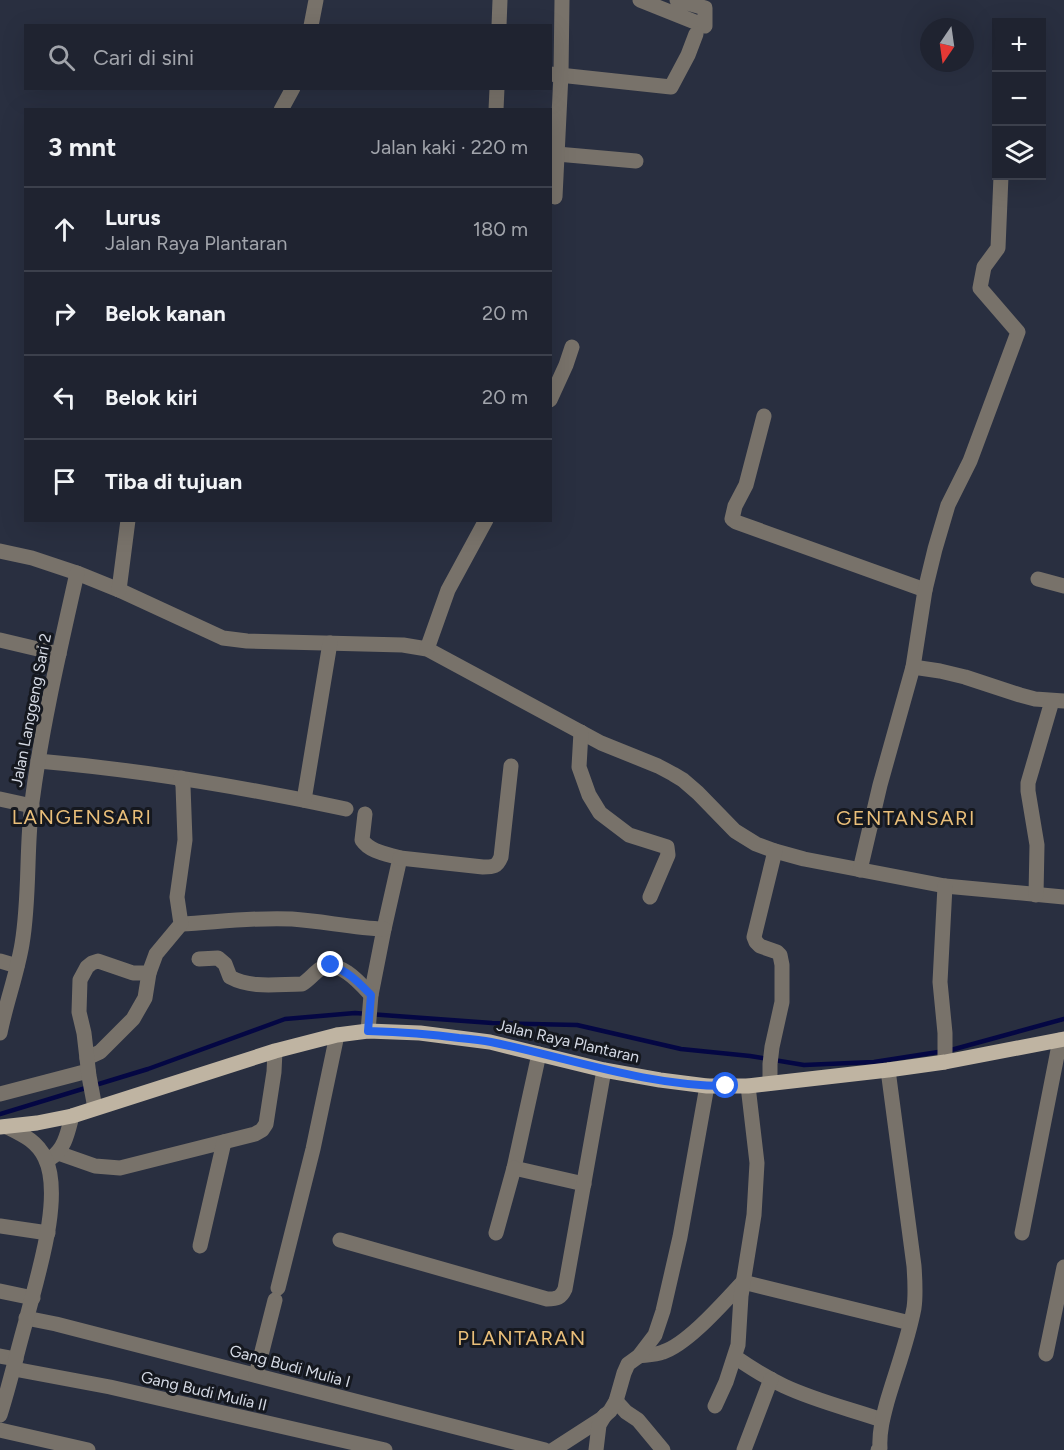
<!DOCTYPE html>
<html lang="id">
<head>
<meta charset="utf-8">
<style>
  body { margin:0; font-family:Figtree,sans-serif; background:#2c2f3c; color:#f1f3f6 }
  .controls { position:absolute; right:18px; top:18px; display:grid; overflow:hidden; border-radius:0px; box-shadow:0 6px 24px #0002 }
  .controls button { width:54px; height:54px; display:grid; place-items:center; padding:0; border:0; border-bottom:2px solid #3c404c; background:#1f2330; color:#f1f3f6; font:30px sans-serif }
  .compass { position:absolute; left:920px; top:18px; width:54px; height:54px; border-radius:50%; background:#1f2330; box-shadow:0 6px 24px #0002; rotate:193deg }
  .stop { position:absolute; width:18px; height:18px; margin:-14px; border:4px solid #2563eb; border-radius:50%; background:#fff }
  .stop.end { background:#2563eb; border-color:#fff; box-shadow:0 2px 6px #0008 }
  .list { margin:0; padding:0; list-style:none }
  h2 { display:flex; justify-content:space-between; align-items:center; height:78px; margin:0; padding:0 24px; font-size:26px }
  h2 small { font-size:20px; font-weight:400; color:#a1a4ab }
  .list li { display:grid; grid-template-columns:39px 1fr auto; gap:18px; align-items:center; box-sizing:border-box; height:84px; padding:0 24px; border-top:2px solid #3c404c }
  .list b { display:block; font-size:22px; white-space:nowrap }
  .list p { margin:0; font-size:20px; white-space:nowrap; color:#a1a4ab }
  .list em { font-size:20px; font-style:normal; color:#a1a4ab }
  .icon { flex:none; width:33px; height:33px; fill:none; stroke:currentColor; stroke-width:2; stroke-linecap:round; stroke-linejoin:round }
  .map { position:relative; flex:none; width:1064px; height:1450px; overflow:hidden }
  .search { position:absolute; background:#1f2330; box-shadow:0 6px 24px #0002; left:24px; top:24px; width:528px; height:66px; display:flex; align-items:center; gap:15px; box-sizing:border-box; padding:0 21px; border-radius:0px; color:#a1a4ab; font-size:22px }
  .panel { position:absolute; background:#1f2330; box-shadow:0 6px 24px #0002; left:24px; top:108px; width:528px; height:414px; border-radius:0px }
  .map>svg:first-child { display:block }
  .lines { fill:none; stroke-linecap:round; stroke-linejoin:round }
  .stream { stroke:#040743; stroke-width:4.5 }
  .minor { stroke:#78726a; stroke-width:15 }
  .major { stroke:#bfb4a2; stroke-width:15 }
  .route { stroke:#2563eb; stroke-width:8 }
  .labels { text-anchor:middle; dominant-baseline:central; stroke-width:6; stroke-linejoin:round; paint-order:stroke }
  .street-label { font-size:16px; fill:#d5dae5; stroke:#15181f }
  .quarter-label { font-size:20px; letter-spacing:1.5px; fill:#e9be79; stroke:#15181f }
</style>
</head>
<body>
<div class="map">
<svg width="1064" height="1450" viewBox="0 0 1064 1450">
  <rect width="100%" height="100%" fill="#292f40"/>
  <g class="lines">
    <polyline class="stream" points="0,1114 148,1069 285,1019 355,1013 492,1023 577,1025 681,1049 750,1056 804,1065 874,1062 951,1050 1064,1019"/>
    <g class="minor">
      <polyline points="640,0 705,26 705,8 677,0"/>
      <polyline points="311,26 316,0"/>
      <polyline points="499,26 500,0"/>
      <polyline points="550,74 671,87 688,55 696,34"/>
      <polyline points="281,110 293,88"/>
      <polyline points="496,110 497,88"/>
      <polyline points="557,154 636,161"/>
      <polyline points="555,197 561,74 562,0"/>
      <polyline points="550,400 566,365 572,347"/>
      <polyline points="764,416 746,485 735,506 732,519 736,522 925,590"/>
      <polyline points="0,551 32,558 77,573 119,590 223,638 247,641 403,645 427,649 601,743 658,766 673,774 683,780 698,793 735,831 756,844 775,851 804,859 945,886 1064,897"/>
      <polyline points="1038,579 1064,586"/>
      <polyline points="119,590 128,520"/>
      <polyline points="0,640 59,654"/>
      <polyline points="427,649 448,590 486,520"/>
      <polyline points="913,667 940,671 965,677 1020,695 1035,699 1064,701"/>
      <polyline points="581,732 579,767 589,795 600,813 629,835 667,847 668,855 650,897"/>
      <path d="M38 761C142 770 244 787 346 809"/>
      <polyline points="0,799 32,806"/>
      <polyline points="304,800 330,643"/>
      <path d="M365 814 362 840C370 852 387 854 400 858L384 929 371 995 368 1031"/>
      <path d="M400 858 483 867C493 867 497 867 501 857L511 766"/>
      <polyline points="860,870 880,785 913,667 925,590 935,549 948,505 970,461 1018,332 980,288 984,267 998,248 1001,176"/>
      <polyline points="945,886 940,982 945,1033 945,1062"/>
      <polyline points="1036,895 1037,845 1028,791 1028,783 1052,701"/>
      <path d="M181 924C218 922 255 917 292 919 323 921 353 928 384 929"/>
      <path d="M199 959 218 958 225 964 230 977C252 989 278 984 302 984 309 980 314 973 320 969 338 957 361 984 371 995"/>
      <polyline points="0,961 17,966"/>
      <path d="M0 1033C6 1003 17 974 22 944 30 897 26 849 32 802 42 725 60 649 77 573"/>
      <polyline points="539,1054 514,1168 584,1184"/>
      <polyline points="87,1058 100,1052 133,1019 145,998 149,973"/>
      <polyline points="770,1083 770,1064 772,1047 782,1002 782,965 780,955 777,952 760,946 756,942 754,937 775,851"/>
      <polyline points="0,1094 88,1071"/>
      <polyline points="95,1108 89,1076 84,1033 79,1012 80,980 87,967 92,963 98,961 133,973 149,973 156,954 181,924 177,897 185,840 183,786 181,778"/>
      <polyline points="58,1153 95,1166 120,1168 255,1134 262,1130 266,1124 274,1072 275,1051"/>
      <path d="M51 1158C65 1149 68 1131 72 1116"/>
      <polyline points="0,1226 48,1233"/>
      <polyline points="496,1233 514,1168"/>
      <polyline points="1022,1233 1060,1040"/>
      <path d="M340 1240 547 1299C557 1299 561 1298 565 1289L604 1070"/>
      <polyline points="200,1246 224,1142"/>
      <polyline points="278,1288 313,1149 337,1035"/>
      <polyline points="0,1291 33,1298"/>
      <polyline points="26,1318 56,1324 545,1450"/>
      <polyline points="1046,1354 1064,1267"/>
      <polyline points="0,1356 16,1359"/>
      <path d="M639 1356C647 1355 655 1355 663 1352 688 1344 724 1302 743 1282L910 1323"/>
      <path d="M735 1357C751 1368 767 1378 784 1386 816 1401 850 1409 882 1420"/>
      <polyline points="14,1369 110,1387 385,1450"/>
      <polyline points="256,1375 275,1300"/>
      <polyline points="616,1401 626,1412 638,1420 663,1450"/>
      <polyline points="715,1406 726,1382 738,1345 741,1296 754,1215 757,1163 748,1086"/>
      <path d="M0 1415C10 1384 17 1352 26 1321 36 1280 64 1197 45 1158 37 1141 23 1135 7 1127"/>
      <polyline points="0,1430 88,1450"/>
      <polyline points="553,1450 601,1419 610,1411 616,1401 624,1373 628,1364 639,1356 655,1335 663,1311 680,1237 707,1086"/>
      <polyline points="596,1450 599,1425 605,1415"/>
      <polyline points="744,1450 771,1379"/>
      <path d="M878 1450 880 1448C879 1432 883 1417 887 1402 896 1371 908 1340 914 1308 916 1294 915 1280 914 1266L888 1070"/>
    </g>
    <polyline class="major" points="0,1127 37,1123 72,1116 275,1051 337,1035 368,1031 420,1033 490,1042 604,1070 660,1080 707,1086 748,1086 888,1070 945,1062 1064,1039"/>
  </g>
  <g class="lines">
    <path class="route" d="M331 965C350 973 357 981 371 995L368 1031C398 1032 429 1034 459 1038 470 1039 481 1040 491 1042 569 1058 646 1086 726 1086"/>
  </g>
  <g class="labels">
    <g class="street-label">
      <text transform="translate(31 710) rotate(-79)">Jalan Langgeng Sari 2</text>
      <text transform="translate(568 1041) rotate(13)">Jalan Raya Plantaran</text>
      <text transform="translate(290 1366) rotate(15)">Gang Budi Mulia I</text>
      <text transform="translate(204 1391) rotate(13)">Gang Budi Mulia II</text>
    </g>
    <g class="quarter-label">
      <text x="82" y="817">LANGENSARI</text>
      <text x="906" y="818">GENTANSARI</text>
      <text x="522" y="1338">PLANTARAN</text>
    </g>
  </g>
</svg>
<div class="controls">
<button>+</button>
<button>−</button>
<button><svg class="icon" aria-label="layers" viewBox="0 0 24 24"><path d="M12 4l9 5-9 5-9-5zM3 14l9 5 9-5"/></svg></button>
</div>
<svg class="compass" viewBox="-18 -18 36 36"><path d="M0-13l5 13h-10z" fill="#e53935"/><path d="M0 13l5-13h-10z" fill="#a1a4ab"/></svg>
<div class="stop" style="left:726px;top:1086px"></div>
<div class="stop end" style="left:331px;top:965px"></div>
<div class="search"><svg class="icon" aria-label="search" viewBox="0 0 24 24"><circle cx="10" cy="10" r="6"/><path d="M15 15l6 6"/></svg>Cari di sini</div>
<section class="panel">
<h2>3 mnt<small>Jalan kaki · 220 m</small></h2>
<ul class="list">
<li><svg class="icon" aria-label="ahead" viewBox="0 0 24 24"><path d="M12 20V5M6 11l6-6 6 6"/></svg><div><b>Lurus</b><p>Jalan Raya Plantaran</p></div><em>180 m</em></li>
<li><svg class="icon" aria-label="right" viewBox="0 0 24 24"><path d="M7 20v-9h11M14 6l5 5-5 5"/></svg><div><b>Belok kanan</b></div><em>20 m</em></li>
<li><svg class="icon" aria-label="left" viewBox="0 0 24 24"><path d="M17 20v-9H6M10 6l-5 5 5 5"/></svg><div><b>Belok kiri</b></div><em>20 m</em></li>
<li><svg class="icon" aria-label="arrive" viewBox="0 0 24 24"><path d="M6 21V4h12l-3 4 3 4H6"/></svg><div><b>Tiba di tujuan</b></div></li>
</ul>
</section>
</div>
</body>
</html>
